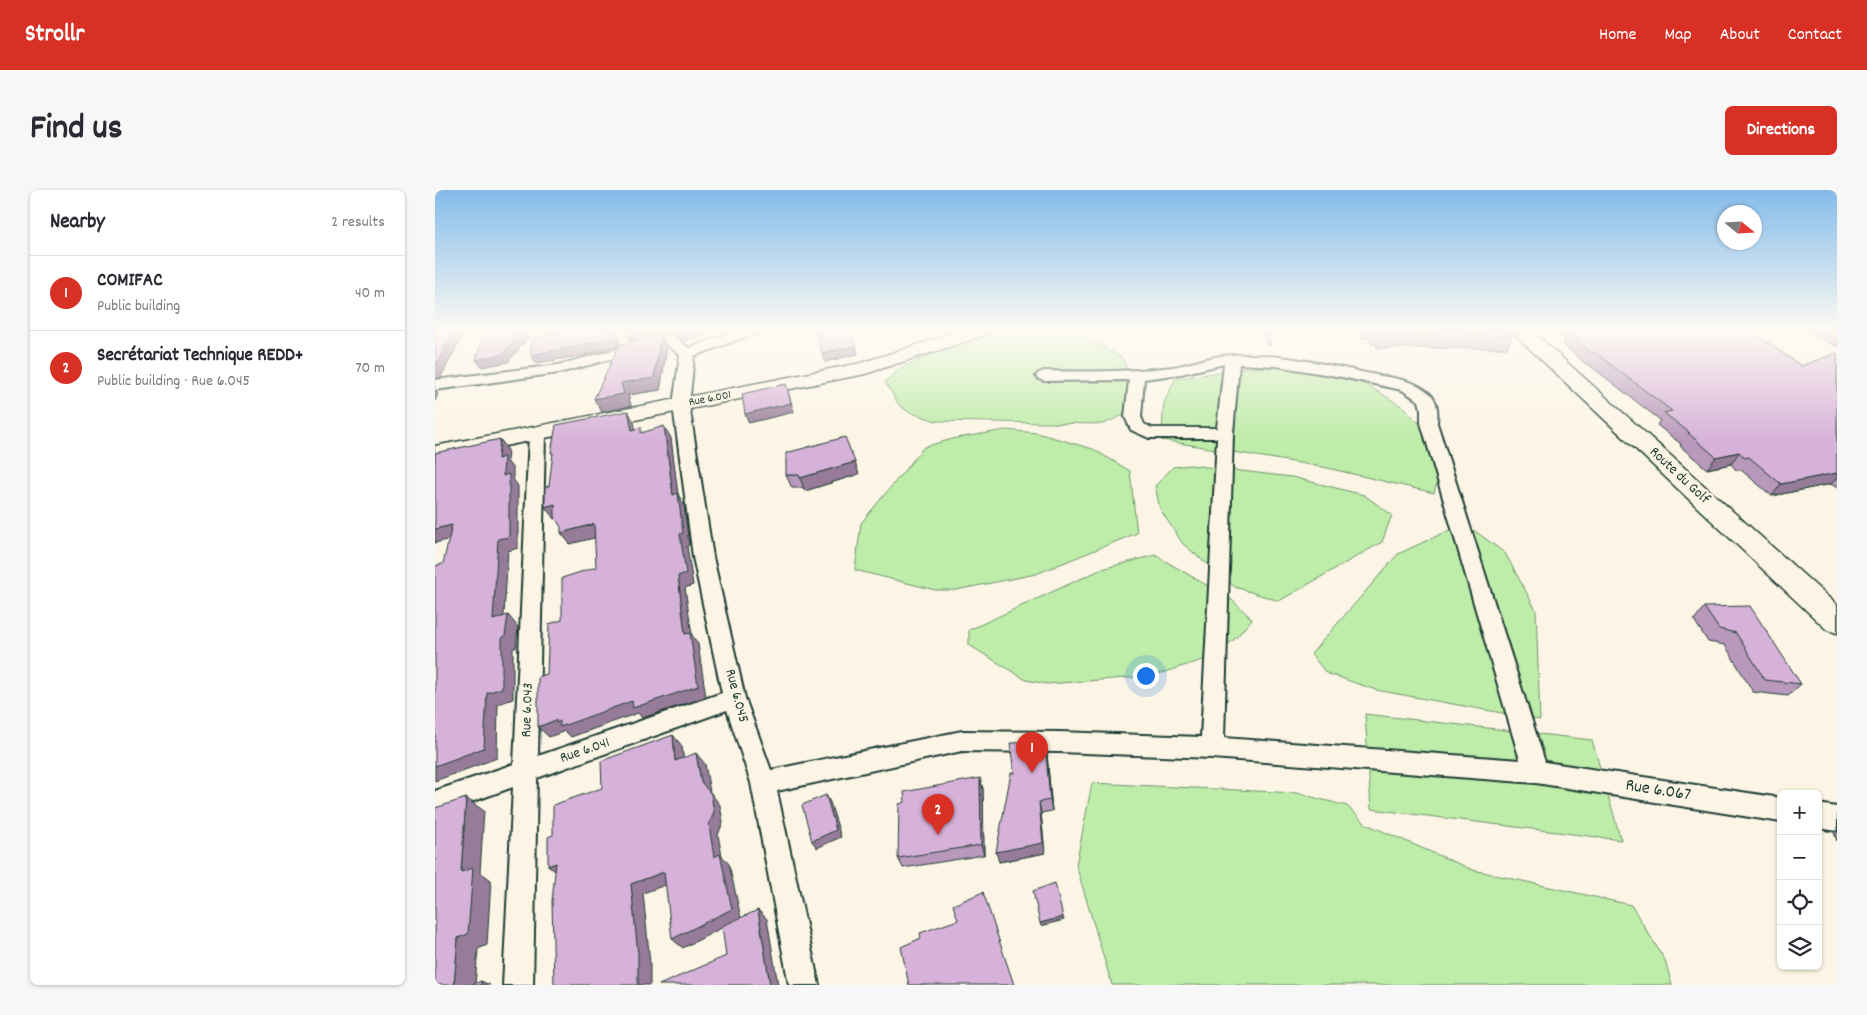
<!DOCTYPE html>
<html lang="en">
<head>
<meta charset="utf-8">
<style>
  body { margin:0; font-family:Dekko,sans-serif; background:#f7f7f7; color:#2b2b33 }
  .controls { position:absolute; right:15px; bottom:15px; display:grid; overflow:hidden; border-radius:8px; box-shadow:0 1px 4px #0004 }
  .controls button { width:45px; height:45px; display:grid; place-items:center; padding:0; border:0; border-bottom:1px solid #e1e1e2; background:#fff; color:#2b2b33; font:25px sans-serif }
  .compass { position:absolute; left:1282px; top:15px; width:45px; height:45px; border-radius:50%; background:#fff; box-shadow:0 1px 4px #0004; rotate:108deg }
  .you { position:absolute; left:710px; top:485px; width:18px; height:18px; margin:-12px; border:4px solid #fff; border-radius:50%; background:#1a73e8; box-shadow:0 0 0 8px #1a73e833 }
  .badge { display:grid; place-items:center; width:32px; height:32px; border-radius:50%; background:#d93025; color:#fff; font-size:16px; font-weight:700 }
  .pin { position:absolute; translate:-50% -41px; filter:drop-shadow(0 1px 2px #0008) }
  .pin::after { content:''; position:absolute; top:26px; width:18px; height:15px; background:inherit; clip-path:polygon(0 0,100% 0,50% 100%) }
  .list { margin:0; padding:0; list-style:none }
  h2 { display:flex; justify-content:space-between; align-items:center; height:65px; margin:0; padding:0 20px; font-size:21px }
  h2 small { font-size:16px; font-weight:400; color:#7c7c81 }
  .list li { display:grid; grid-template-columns:32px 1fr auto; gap:15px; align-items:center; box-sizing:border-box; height:75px; padding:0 20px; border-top:1px solid #e1e1e2 }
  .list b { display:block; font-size:19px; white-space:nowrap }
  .list p { margin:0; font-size:16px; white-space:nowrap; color:#7c7c81 }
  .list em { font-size:16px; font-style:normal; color:#7c7c81 }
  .icon { flex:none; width:28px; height:28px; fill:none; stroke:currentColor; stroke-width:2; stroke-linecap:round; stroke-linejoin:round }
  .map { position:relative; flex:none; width:1402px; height:795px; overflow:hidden; border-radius:8px }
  header { display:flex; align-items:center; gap:30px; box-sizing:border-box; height:70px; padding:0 25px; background:#d93025; color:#fff }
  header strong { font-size:24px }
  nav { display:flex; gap:28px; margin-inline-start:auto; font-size:18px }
  .intro { display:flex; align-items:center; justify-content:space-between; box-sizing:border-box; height:120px; padding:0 30px }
  h1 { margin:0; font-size:35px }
  .button { padding:12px 22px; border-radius:8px; background:#d93025; color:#fff; font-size:18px; font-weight:700 }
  main { display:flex; gap:30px; padding:0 30px }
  aside { flex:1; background:#fff; border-radius:8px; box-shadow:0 1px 4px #0004 }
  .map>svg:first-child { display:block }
  .green { fill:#beeca9; stroke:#6e946e }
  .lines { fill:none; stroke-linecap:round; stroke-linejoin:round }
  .stream { stroke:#628fa3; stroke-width:5 }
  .street-casing { stroke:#1f3d34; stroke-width:4 }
  .secondary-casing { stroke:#1f3d34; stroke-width:3 }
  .street { fill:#fcf5e5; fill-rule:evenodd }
  .secondary { fill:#fcf5e5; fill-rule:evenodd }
  .wall { fill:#b898bb; stroke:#1f3d34 }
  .shaded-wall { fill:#967c98; stroke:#1f3d34 }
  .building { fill:#d6b1d9; stroke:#1f3d34 }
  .labels { text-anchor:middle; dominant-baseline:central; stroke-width:4.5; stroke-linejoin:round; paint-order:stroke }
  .far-street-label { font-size:12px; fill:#1f3d34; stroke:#fcf5e5 }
  .street-label { font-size:15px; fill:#1f3d34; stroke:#fcf5e5 }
  .near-street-label { font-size:18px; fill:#1f3d34; stroke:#fcf5e5 }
</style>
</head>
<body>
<header>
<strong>Strollr</strong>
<nav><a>Home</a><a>Map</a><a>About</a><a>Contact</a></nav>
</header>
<div class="intro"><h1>Find us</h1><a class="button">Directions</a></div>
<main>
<aside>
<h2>Nearby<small>2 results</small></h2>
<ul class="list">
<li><span class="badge">1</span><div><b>COMIFAC</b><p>Public building</p></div><em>40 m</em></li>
<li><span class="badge">2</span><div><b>Secrétariat Technique REDD+</b><p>Public building · Rue 6.045</p></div><em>70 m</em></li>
</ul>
</aside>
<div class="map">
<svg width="1402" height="795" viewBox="0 0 1402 795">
  <rect width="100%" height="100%" fill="#fcf5e5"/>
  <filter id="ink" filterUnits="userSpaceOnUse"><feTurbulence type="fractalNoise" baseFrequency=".02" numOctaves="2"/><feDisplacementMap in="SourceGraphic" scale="10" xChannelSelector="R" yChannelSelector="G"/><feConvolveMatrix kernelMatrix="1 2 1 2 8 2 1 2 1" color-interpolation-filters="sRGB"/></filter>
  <g filter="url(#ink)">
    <g class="green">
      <polygon points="577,140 624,140 647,145 687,168 698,193 698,221 668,234 501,231 474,222 464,215 450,192 467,177 542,146"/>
      <polygon points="856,177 930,194 968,217 987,236 1005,281 999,303 888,277 726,250 729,213 740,189 809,178"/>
      <polygon points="571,240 602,243 658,259 695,281 702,343 601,384 521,400 500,400 420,380 426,333 489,257 521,248"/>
      <polygon points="755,275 857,287 929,305 957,325 947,352 844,411 800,397 748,354 725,319 720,296 738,277"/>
      <polygon points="1021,337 1040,341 1070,363 1101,420 1105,530 941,500 891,483 876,464 963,364"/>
      <polygon points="720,365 797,410 817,429 801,448 777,467 717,486 612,494 591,490 534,455 534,440 667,379"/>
      <polygon points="930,524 1157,550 1186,650 936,619"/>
      <polygon points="657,593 862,603 912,616 931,634 1038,680 1196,715 1230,770 1237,795 677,795 641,675"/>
    </g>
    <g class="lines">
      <polyline class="stream" points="829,140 834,154"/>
      <g class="street-casing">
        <g id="street">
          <path d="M303 140H323L321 143 259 166 254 215 278 367 310 508 336 580 527 541 624 542 766 547 782 248H714L696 240 690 227 694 190 609 191 604 189 601 186 604 183 609 181C652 182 695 182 738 177 758 174 777 165 797 165 844 163 890 174 936 184 955 188 978 189 993 202 1003 210 1003 221 1002 233L1110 572 1346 608V632L1101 593 777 568 624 562 527 561 342 601 384 795H354L316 593 292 520 102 588 98 795H68L78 597 0 625V601L79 574 94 244 96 240H108L110 244 103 566 287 503 258 367 238 215 245 165 231 154 124 183 0 200V190L123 175 233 145 238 146 254 158ZM789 174 782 238H717L709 234 706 227 709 189 746 184ZM804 174 842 176 907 187 967 200 984 211 986 219V233L1085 570 789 548 798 243Z"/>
          <polygon points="1383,614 1402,617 1402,641 1383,638"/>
        </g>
      </g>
      <g class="secondary-casing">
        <g id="secondary">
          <polygon points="528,140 557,140 554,144 430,184 0,270 0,256 426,173"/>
          <polygon points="1075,140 1096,140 1402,415 1402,443 1392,440"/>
        </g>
      </g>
      <use href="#street" class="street"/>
      <use href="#secondary" class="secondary"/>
    </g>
    <g class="wall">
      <polygon points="196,140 278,140 274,141 275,144 247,151 239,144 233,143 226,145 232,157 225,200 193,205 196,216 167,222 184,155 149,165 101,173 196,152 193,146"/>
      <polygon points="922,140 1073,140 1077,146 1072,158 942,158 941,154 936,154 934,148 925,148"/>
      <polygon points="1118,140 1315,140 1366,176 1402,163 1402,298 1396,294 1337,306 1306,280 1301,280 1296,274 1272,279 1245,256 1246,254 1222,235 1225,230 1153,174 1151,174 1128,154 1130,150"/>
      <polygon points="1369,140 1402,140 1402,157"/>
      <polygon points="424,284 370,301 369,298 357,298 351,285"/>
      <polygon points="1269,417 1366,494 1353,506 1318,502 1290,455 1273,452 1259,430"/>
      <polygon points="612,564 617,621 606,623 610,663 564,672 579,583"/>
      <polygon points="545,588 548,599 549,665 468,678 463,668"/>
      <polygon points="1402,640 1402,651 1399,642"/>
    </g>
    <g class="shaded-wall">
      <polygon points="19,140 24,140 28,145 6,187 0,189 0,177"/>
      <polygon points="87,140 90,140 94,146 73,172 47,177 41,170"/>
      <polygon points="180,140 184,140 185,155 149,165 101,173 96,165"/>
      <polygon points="215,140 231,140 233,143 197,153 193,146"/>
      <polygon points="259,140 278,140 274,141 275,144 247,151 244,144"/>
      <polygon points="226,145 232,157 225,200 193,205 196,216 167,222 159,209 186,193"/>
      <polygon points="421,156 423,164 390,172 387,163"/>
      <polygon points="351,194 359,222 314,233 310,224"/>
      <polygon points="0,201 3,204 0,211"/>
      <polygon points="193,221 199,232 203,251 197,240"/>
      <polygon points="229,236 236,248 243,304 249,315 254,355 252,356 258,395 250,398 257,445 263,454 271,507 207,528 203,523 136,547 130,541 114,547 103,537 121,530 250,444 243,386 238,305"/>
      <polygon points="65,249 73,260 72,271 78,279 78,289 83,296 83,358 73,361 68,441 58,430 63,269"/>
      <polygon points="1304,262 1296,274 1272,279 1281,267"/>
      <polygon points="420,272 424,284 370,301 365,288"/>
      <polygon points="1402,283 1402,288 1396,294 1337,306 1346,294"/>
      <polygon points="120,314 129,326 119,329 110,317"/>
      <polygon points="159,334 167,346 135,354 126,343"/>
      <polygon points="17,335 27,346 0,353 0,339"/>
      <polygon points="73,425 83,437 81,458 78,458 78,509 63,514 62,568 0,591 0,576 52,503"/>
      <polygon points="238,545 247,556 250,582 240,571"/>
      <polygon points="610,552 612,564 617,621 615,610"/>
      <polygon points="261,563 270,574 275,602 285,615 288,632 283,645 287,666 294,674 306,728 248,758 237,749 279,667"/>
      <polygon points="545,588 548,599 549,665 546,655"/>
      <polygon points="391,605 395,612 406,647 382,658 377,651"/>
      <polygon points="31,608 49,621 45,682 56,690 52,755 43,759 40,795 19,795 23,748 26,682"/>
      <polygon points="604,612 606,623 610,663 564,672 561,662"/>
      <polygon points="121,673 126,685 113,676"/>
      <polygon points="229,682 239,692 208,703 215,773 215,795 203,795 196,694"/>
      <polygon points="323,720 332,729 343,795 335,795"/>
      <polygon points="628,727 629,730 606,736 605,733"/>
      <polygon points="46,791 55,795 46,795"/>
    </g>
    <g class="building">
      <polygon points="0,140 19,140 0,177"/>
      <polygon points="49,140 87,140 68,164 41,170"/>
      <polygon points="132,140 180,140 181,147 144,156 96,165 96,149"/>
      <polygon points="196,140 215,140 193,146"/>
      <polygon points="239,140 259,140 244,144"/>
      <polygon points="397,140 414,140 421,156 387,163 381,143"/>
      <polygon points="939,140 1073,140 1077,146 945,146 944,142 939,142"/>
      <polygon points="1136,140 1315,140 1366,176 1402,163 1402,283 1346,294 1314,267 1310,268 1304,262 1281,267 1253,243 1255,243 1229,223 1237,221 1159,162 1156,163 1134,142 1138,142"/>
      <polygon points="225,144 226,145 219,188 186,193 189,204 159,209 184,155"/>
      <polygon points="351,194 356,213 310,224 307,204"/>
      <polygon points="193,221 197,240 206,237 206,243 229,236 238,305 243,303 248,343 245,344 251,383 243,386 250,444 255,443 263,496 198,518 197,511 125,537 125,531 121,533 121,530 103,537 103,487 112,484 114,434 127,430 127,388 161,377 159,334 126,343 126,337 120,327 120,314 110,317 110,297 114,296 118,263 116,263 121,235"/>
      <polygon points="410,247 420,272 365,288 364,285 351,285 351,263"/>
      <polygon points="65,249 63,269 69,267 68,286 74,284 74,347 63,349 58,430 73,425 70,446 67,447 67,498 52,503 49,558 0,576 0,376 8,374 17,335 0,339 0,263"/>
      <polygon points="1315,416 1366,494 1330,490 1301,443 1284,439 1269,417"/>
      <polygon points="238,545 240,571 261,563 266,592 276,604 279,622 274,635 279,667 285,664 297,719 237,749 229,682 196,694 203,764 203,795 119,795 117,711 121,673 113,676 113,647 118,645 118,615 167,598 166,571"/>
      <polygon points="610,552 615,610 604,612 608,653 561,662 576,583 579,583 575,553"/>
      <polygon points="545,588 546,655 463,668 464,614 470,612 469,602"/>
      <polygon points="391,605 401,640 377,651 367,615"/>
      <polygon points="31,608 26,682 38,678 33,744 23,748 19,795 0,795 0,618"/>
      <polygon points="620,693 628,727 605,733 598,701"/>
      <polygon points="548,702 579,795 474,795 466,757 486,748 485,743 523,730 518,715"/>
      <polygon points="323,720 335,795 224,795 291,766 287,736"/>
      <polygon points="46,791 46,795 36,795"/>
    </g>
  </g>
  <linearGradient id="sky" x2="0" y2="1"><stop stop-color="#84bbea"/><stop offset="0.56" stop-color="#fefaf3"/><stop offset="1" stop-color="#fefaf3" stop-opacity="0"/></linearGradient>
  <rect width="1402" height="251" fill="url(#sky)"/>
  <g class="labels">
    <g class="far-street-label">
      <text transform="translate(275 209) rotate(-11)">Rue 6.001</text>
    </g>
    <g class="street-label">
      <text transform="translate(1244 286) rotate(43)">Route du Golf</text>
      <text transform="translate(301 506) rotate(75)">Rue 6.045</text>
      <text transform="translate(93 520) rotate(-88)">Rue 6.043</text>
      <text transform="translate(150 561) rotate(-19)">Rue 6.041</text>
    </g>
    <g class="near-street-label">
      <text transform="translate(1223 601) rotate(9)">Rue 6.067</text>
    </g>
  </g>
</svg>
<div class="controls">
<button>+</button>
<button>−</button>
<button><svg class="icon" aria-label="locate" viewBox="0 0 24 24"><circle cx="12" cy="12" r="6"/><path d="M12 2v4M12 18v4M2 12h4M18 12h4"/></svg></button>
<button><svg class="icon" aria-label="layers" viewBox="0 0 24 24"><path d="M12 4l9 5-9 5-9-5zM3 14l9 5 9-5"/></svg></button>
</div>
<svg class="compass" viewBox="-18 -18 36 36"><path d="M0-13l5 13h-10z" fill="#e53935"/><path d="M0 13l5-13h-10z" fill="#7c7c81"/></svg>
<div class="you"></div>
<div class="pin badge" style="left:597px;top:583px">1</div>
<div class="pin badge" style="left:503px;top:645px">2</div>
</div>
</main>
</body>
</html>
